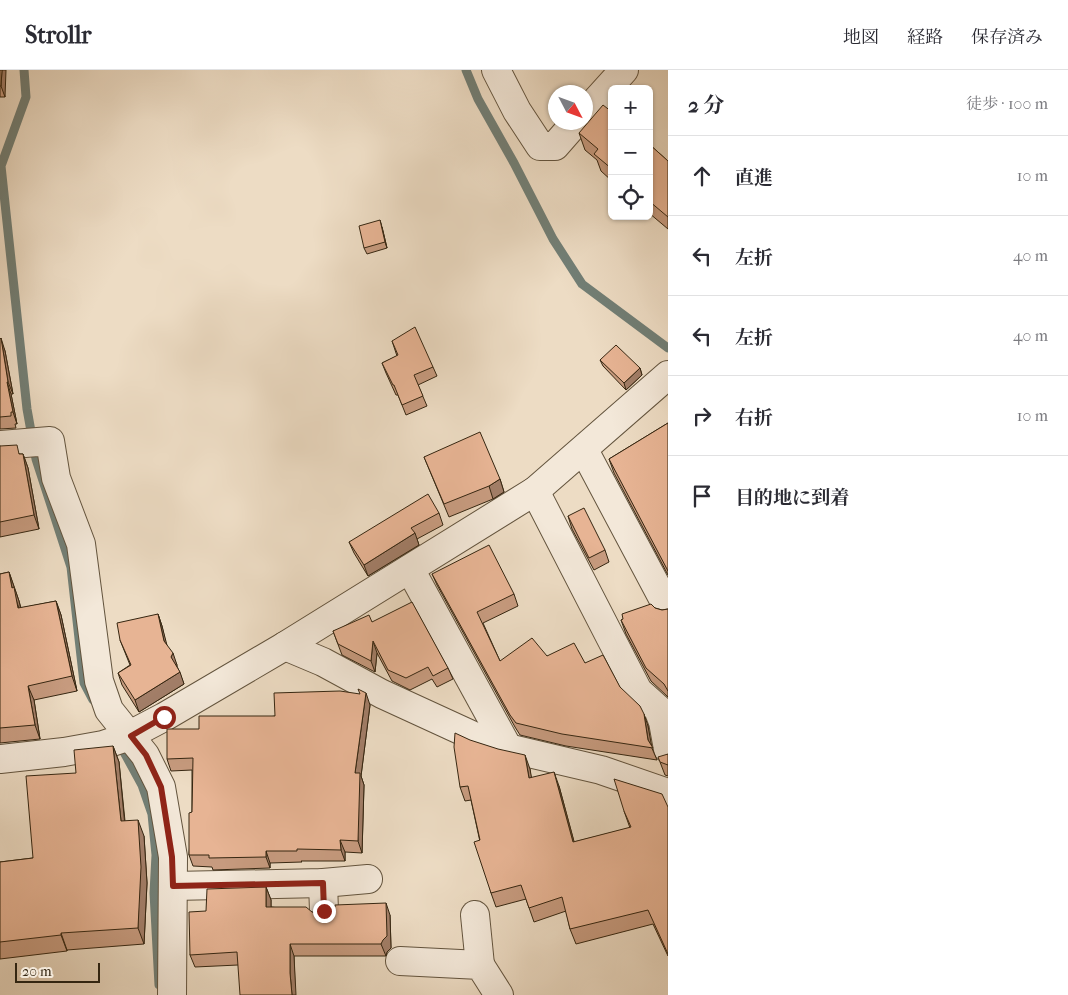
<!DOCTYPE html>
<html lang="ja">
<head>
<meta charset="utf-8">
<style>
  body { margin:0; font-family:"IM FELL French Canon","Noto Serif JP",serif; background:#f2f2f3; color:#2b2b33 }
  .controls { position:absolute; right:15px; top:15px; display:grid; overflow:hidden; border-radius:8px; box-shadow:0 1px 4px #0004 }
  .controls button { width:45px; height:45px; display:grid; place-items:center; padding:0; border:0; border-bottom:1px solid #e1e1e2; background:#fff; color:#2b2b33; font:25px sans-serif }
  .compass { position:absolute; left:548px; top:15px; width:45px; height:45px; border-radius:50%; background:#fff; box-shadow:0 1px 4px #0004; rotate:131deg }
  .scale { position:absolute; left:15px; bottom:12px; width:85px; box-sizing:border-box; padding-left:5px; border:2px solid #352611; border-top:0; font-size:14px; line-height:18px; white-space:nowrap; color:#352611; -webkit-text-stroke:4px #f3e8d9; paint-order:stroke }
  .stop { position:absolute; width:15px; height:15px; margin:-11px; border:4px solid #8f2418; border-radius:50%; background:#fff }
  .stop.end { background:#8f2418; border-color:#fff; box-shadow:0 1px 5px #0008 }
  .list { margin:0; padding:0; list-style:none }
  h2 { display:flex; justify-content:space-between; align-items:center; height:65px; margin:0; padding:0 20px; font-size:21px }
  h2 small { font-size:16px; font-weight:400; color:#7c7c81 }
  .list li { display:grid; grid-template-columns:32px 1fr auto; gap:15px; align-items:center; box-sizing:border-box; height:80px; padding:0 20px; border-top:1px solid #e1e1e2 }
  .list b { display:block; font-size:19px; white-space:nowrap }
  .list em { font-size:16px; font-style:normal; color:#7c7c81 }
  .icon { flex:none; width:28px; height:28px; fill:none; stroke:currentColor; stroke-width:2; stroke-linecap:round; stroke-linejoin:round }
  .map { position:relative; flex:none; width:668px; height:925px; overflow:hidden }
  header { display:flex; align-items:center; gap:30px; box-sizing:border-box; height:70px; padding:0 25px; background:#fff; border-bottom:1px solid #e1e1e2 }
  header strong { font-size:24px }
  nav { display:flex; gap:28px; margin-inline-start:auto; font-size:18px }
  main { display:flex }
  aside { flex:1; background:#fff }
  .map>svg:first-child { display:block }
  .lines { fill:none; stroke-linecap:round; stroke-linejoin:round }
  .stream { stroke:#727f76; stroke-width:9 }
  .minor-casing { stroke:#63543e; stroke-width:30 }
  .minor { stroke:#f3e8d9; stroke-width:28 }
  .wall { fill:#c79b7f; stroke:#352611 }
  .shaded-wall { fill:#a27e68; stroke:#352611 }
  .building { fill:#e7b494; stroke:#352611 }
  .route { stroke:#8f2418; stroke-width:6 }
</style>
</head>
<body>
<header>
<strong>Strollr</strong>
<nav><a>地図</a><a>経路</a><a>保存済み</a></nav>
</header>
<main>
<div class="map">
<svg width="668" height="925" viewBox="0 0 668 925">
  <rect width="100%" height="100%" fill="#eddcc4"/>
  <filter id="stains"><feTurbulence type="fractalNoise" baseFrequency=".004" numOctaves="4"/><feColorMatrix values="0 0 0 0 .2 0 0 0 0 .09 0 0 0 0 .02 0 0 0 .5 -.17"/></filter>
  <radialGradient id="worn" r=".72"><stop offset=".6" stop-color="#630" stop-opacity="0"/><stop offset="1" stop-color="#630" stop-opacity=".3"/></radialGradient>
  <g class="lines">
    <g class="stream">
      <polyline points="24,0 26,27 1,96 27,339 36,389 71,497 84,613 93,630"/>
      <polyline points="466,0 478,29 514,93 553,169 582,214 668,278"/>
      <polyline points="119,673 142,715 152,744 156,785 154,823 159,915"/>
    </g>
    <g class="minor-casing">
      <g id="minor">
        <polyline points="496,0 517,41 540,76 555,76 576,52"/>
        <polyline points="586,42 624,0"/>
        <polyline points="0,375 50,371 56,408 81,474 99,611 109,640 145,685 161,717 173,787 172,925"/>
        <polyline points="584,380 668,538"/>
        <polyline points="535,421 638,621 658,639 663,652 668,679"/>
        <polyline points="410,499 508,678"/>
        <polyline points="285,576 323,592 382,624 480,669 508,678 601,700 668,723"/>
        <polyline points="0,689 64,682 103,675 124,668 164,647 285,576 535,421 668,305"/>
        <polyline points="323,813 324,841"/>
        <polyline points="173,816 323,813 368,809"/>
        <polyline points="475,845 480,895"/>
        <polyline points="400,891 480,895 499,925"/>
      </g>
    </g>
    <use href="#minor" class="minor"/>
  </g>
  <g class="wall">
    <polygon points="0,0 5,27 0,27"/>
    <polygon points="612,42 612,111 601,101 597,90 585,80 579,63"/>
    <polygon points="649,74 668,91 668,159 649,143"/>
    <polygon points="382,157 387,178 367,184 364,178"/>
    <polygon points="0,269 5,281 13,324 11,324 17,354 15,354 16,358 0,359"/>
    <polygon points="392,271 433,297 437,306 418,315 427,336 406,345 398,325 396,325 386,303 382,293 397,286"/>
    <polygon points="600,290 640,298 642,305 626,320 603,296"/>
    <polygon points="668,353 668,505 614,403 609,389"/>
    <polygon points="0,376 20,384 23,384 28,398 39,459 0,467"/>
    <polygon points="424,387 500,409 504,422 493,429 449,447"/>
    <polygon points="439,443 443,455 417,469 419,475 368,506 354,483 349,472"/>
    <polygon points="568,446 605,480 609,492 594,500 572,459"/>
    <polygon points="9,502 19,531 21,538 56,531 61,545 77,621 34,630 40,669 0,673 0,504"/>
    <polygon points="432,504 514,524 518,536 483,553 500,591 547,586 585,593 620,617 648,656 651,676 657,690 566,676 520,665 515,657 437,515"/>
    <polygon points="655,538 662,540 668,539 668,627 651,611 626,564 621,550"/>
    <polygon points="158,544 162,556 166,574 177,595 177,596 184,614 139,642 122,615 118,603 130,595 120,570"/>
    <polygon points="372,552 448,598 453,609 437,617 432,609 410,620 392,611 377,583 375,602 342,585 333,561"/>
    <polygon points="370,635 361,706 364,715 362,783 345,782 345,791 301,791 302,792 270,793 270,798 213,800 212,797 193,796 189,785 192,742 192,700 171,701 167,689 199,659 275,646"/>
    <polygon points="113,676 119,692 125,751 144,766 147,813 144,874 67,880 67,881 0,889 0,792 33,788 76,703"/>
    <polygon points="668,684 668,706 665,705 660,692"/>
    <polygon points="530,699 531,708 559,716 574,772 630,758 624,741 668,737 668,886 653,854 576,874 570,859 566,841 534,852 526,829 496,837 491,823 471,730 465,731 460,717"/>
    <polygon points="266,817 271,830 271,837 312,842 320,844 390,845 391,878 387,882 386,886 294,886 295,915 238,895 195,897 190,885 206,841"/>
  </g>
  <g class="shaded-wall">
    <polygon points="2,0 6,0 5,27 1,16"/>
    <polygon points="380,150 382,157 387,178 385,172"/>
    <polygon points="1,268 5,281 13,324 8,312"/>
    <polygon points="640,298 642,305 626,320 624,313"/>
    <polygon points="7,312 11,324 17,354 13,342"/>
    <polygon points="23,384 28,398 39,459 34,445"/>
    <polygon points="500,409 504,422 493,429 489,416"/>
    <polygon points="415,463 419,475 368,506 364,495"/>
    <polygon points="9,502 19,531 24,553 12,518"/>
    <polygon points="56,531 61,545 77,621 72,606"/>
    <polygon points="158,544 162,556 169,583 164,571"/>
    <polygon points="373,571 377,583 375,602 371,591"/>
    <polygon points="173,583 177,595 175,599 171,587"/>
    <polygon points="180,602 184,614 139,642 135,630"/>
    <polygon points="28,616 34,630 40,669 35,655"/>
    <polygon points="366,623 370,635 361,706 364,715 362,783 358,771 355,703"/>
    <polygon points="644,644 648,656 652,678 648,670"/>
    <polygon points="113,676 119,692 126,767 121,751"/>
    <polygon points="525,685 530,699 534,722 529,708"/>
    <polygon points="554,702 559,716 578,786 573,772"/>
    <polygon points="138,750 144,766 147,813 144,874 138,858"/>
    <polygon points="340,770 345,782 345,791 341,780"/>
    <polygon points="266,781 270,793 270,798 266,787"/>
    <polygon points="266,817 271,830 271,849 266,837"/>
    <polygon points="386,833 390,845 391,878 387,882 386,886 381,874"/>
    <polygon points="61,863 67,880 67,881 61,865"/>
    <polygon points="290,874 294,886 296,925 292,925 290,903"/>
  </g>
  <g class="building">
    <polygon points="0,0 2,0 1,16 0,16"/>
    <polygon points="603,35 612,42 612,99 594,84 598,79 579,63"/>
    <polygon points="649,74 668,91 668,147 649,131"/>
    <polygon points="380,150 385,172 364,178 359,156"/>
    <polygon points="415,257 433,297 414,305 423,326 402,335 394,315 393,315 382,293 398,285 392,271"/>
    <polygon points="1,268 8,312 7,312 13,342 11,342 11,346 0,347 0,269"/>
    <polygon points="616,275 640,298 624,313 600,290"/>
    <polygon points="668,353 668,501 609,389"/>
    <polygon points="480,362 500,409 489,416 444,434 424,387"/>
    <polygon points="17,375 19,384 23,384 34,445 0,452 0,376"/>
    <polygon points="428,424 439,443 411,458 415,463 364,495 349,472"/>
    <polygon points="584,438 605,480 589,488 568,446"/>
    <polygon points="489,475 514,524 477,542 500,591 532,568 547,586 574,573 585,593 603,585 620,617 640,636 644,644 648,670 653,678 562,664 516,653 510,645 432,504"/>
    <polygon points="9,502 12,518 14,517 18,538 56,531 72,606 28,616 35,655 0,658 0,504"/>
    <polygon points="412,532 448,598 433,606 428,597 406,608 388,600 373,571 371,591 338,574 333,561 369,545 372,552"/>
    <polygon points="651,534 655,538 662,540 668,539 668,621 664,614 646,598 621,550 623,549 622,544"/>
    <polygon points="158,544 164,571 173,583 171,587 180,602 135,630 118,603 131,595 120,570 117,553"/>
    <polygon points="358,619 366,623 355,703 360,703 358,771 340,770 341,780 297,779 297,781 266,781 266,787 209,788 209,785 189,785 189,743 192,742 193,688 167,689 167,659 199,659 199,646 275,646 274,623 340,621 360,624"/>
    <polygon points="455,663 470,670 498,679 525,685 529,708 554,702 573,772 631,757 624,741 614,709 662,724 668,737 668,884 648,840 570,859 562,827 529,838 521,815 491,823 474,772 480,770 468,716 460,717 454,677"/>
    <polygon points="113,676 121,751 138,750 141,797 138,858 61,863 61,865 0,872 0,792 33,788 26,706 76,703 74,680"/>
    <polygon points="668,684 668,695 660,692 658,687"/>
    <polygon points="266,817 266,837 306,837 312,842 320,844 327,842 333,837 335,837 335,835 386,833 387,866 383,870 381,874 290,874 290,903 292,925 240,925 237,882 190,885 189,842 206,841 207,819"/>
  </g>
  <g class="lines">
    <polyline class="route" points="164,647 131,666 146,685 161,717 172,787 173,816 323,813 324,841"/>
  </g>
  <rect width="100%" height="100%" filter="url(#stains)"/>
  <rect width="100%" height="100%" fill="url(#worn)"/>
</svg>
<div class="controls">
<button>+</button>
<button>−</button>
<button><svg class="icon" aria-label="locate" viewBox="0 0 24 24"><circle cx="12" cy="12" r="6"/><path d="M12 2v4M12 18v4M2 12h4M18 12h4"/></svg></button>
</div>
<svg class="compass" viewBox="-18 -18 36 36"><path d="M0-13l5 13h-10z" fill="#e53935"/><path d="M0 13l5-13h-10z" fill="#7c7c81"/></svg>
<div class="scale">20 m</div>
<div class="stop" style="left:164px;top:647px"></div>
<div class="stop end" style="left:324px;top:841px"></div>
</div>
<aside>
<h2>2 分<small>徒歩 · 100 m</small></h2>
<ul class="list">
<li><svg class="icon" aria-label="ahead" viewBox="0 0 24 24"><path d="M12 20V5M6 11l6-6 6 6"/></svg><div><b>直進</b></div><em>10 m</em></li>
<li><svg class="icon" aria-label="left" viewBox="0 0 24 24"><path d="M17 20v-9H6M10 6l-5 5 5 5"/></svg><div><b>左折</b></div><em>40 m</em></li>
<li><svg class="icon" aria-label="left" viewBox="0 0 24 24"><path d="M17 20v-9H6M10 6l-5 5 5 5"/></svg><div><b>左折</b></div><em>40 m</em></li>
<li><svg class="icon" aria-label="right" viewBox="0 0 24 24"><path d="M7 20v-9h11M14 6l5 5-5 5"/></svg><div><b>右折</b></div><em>10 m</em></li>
<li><svg class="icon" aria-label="arrive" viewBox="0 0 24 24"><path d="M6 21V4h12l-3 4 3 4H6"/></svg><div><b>目的地に到着</b></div></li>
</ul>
</aside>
</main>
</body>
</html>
